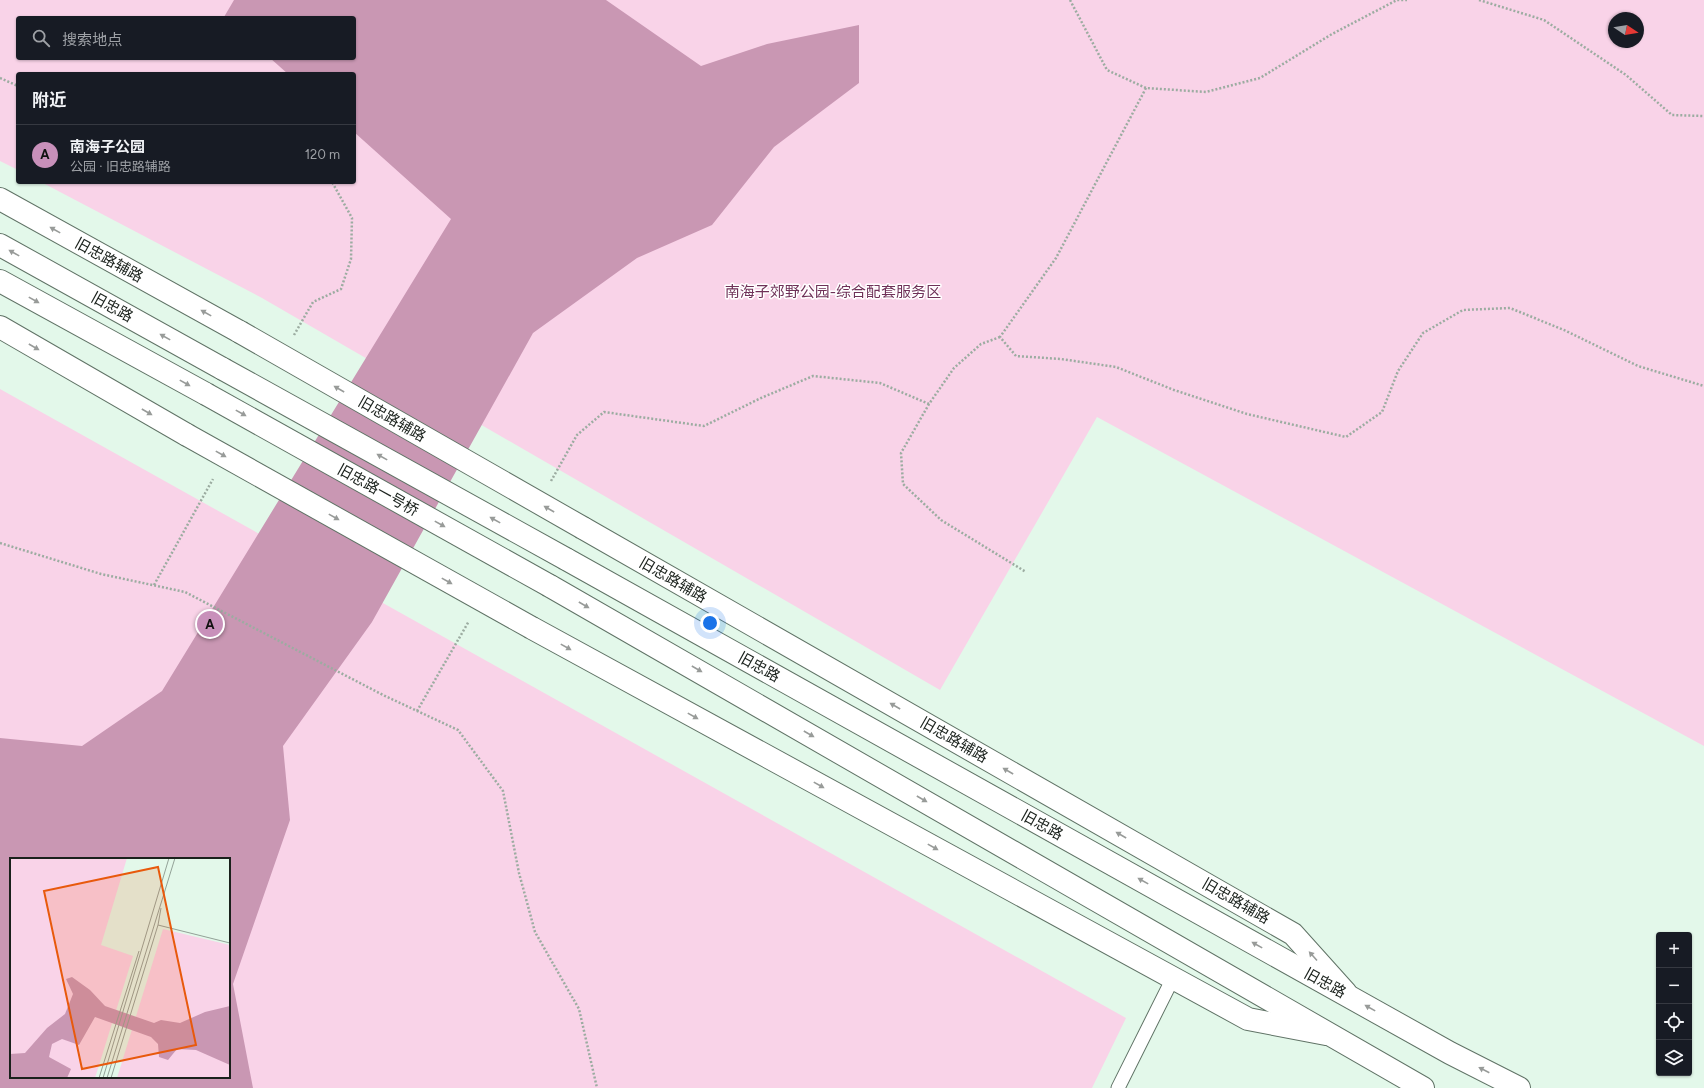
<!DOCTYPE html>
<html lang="zh">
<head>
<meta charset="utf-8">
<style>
  body { margin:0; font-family:Figtree,"Noto Sans SC",sans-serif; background:#20242c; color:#f1f3f6 }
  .controls { position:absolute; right:12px; bottom:12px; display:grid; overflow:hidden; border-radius:4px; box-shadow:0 1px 3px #0004 }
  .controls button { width:36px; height:36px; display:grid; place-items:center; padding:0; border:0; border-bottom:1px solid #363941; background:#171b24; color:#f1f3f6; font:20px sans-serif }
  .compass { position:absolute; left:1608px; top:12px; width:36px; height:36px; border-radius:50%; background:#171b24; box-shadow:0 1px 3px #0004; rotate:102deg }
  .you { position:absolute; left:710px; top:623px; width:14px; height:14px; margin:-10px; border:3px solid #fff; border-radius:50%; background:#1a73e8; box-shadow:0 0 0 6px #1a73e833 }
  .badge { display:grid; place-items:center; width:26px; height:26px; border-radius:50%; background:#c890ba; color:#111; font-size:13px; font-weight:700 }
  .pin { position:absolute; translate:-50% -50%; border:2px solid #fff; box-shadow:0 1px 4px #0006 }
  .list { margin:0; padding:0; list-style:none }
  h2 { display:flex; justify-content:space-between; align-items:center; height:52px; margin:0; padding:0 16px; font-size:17px }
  h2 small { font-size:13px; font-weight:400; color:#9ea1a6 }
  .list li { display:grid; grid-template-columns:26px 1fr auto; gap:12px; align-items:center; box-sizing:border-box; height:60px; padding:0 16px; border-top:1px solid #363941 }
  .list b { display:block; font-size:15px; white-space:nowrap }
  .list p { margin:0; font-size:13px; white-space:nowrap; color:#9ea1a6 }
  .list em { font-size:13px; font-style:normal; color:#9ea1a6 }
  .icon { flex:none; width:22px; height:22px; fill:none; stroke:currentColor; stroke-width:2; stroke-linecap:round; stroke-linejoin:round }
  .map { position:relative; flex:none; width:1704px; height:1088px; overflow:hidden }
  .search { position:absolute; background:#171b24; box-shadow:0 1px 3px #0004; left:16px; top:16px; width:340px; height:44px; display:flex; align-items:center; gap:10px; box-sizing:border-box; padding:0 14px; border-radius:4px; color:#9ea1a6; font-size:15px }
  .panel { position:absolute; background:#171b24; box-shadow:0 1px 3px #0004; left:16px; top:72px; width:340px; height:112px; border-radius:4px }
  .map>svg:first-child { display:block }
  .green { fill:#f9d3e8; fill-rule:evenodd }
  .water { fill:#c997b3; fill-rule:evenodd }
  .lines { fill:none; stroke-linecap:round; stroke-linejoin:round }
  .service-casing { stroke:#607366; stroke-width:15 }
  .tertiary-casing { stroke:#607366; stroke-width:24 }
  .secondary-casing { stroke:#607366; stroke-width:24 }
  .path { stroke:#9caca1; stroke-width:2.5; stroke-dasharray:2 2; stroke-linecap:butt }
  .service { stroke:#fff; stroke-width:13 }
  .tertiary { stroke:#fff; stroke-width:22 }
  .secondary { stroke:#fff; stroke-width:22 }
  .tertiary-bridge-casing { stroke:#607366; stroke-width:24; stroke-linecap:butt }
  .secondary-bridge-casing { stroke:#607366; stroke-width:24; stroke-linecap:butt }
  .tertiary-bridge { stroke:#fff; stroke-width:22 }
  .secondary-bridge { stroke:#fff; stroke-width:22 }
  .oneway { fill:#989b99 }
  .labels { text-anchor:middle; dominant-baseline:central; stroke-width:3; stroke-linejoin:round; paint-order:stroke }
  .street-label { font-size:15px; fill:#1a211c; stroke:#fff }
  .park-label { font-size:15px; fill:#6f3158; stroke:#fff }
  .inset-road { fill:none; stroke:#93a298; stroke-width:1 }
  .view { fill:#e8590c; fill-opacity:0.15; stroke:#e8590c; stroke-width:2 }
  .inset-edge { fill:none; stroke:#1a211c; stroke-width:2 }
</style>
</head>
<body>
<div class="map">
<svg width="1704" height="1088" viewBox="0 0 1704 1088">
  <rect width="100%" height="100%" fill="#e3f8ea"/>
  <g class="green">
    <path d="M0 0H1704V746L1097 417 940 690 262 298 41 182H354V74H18V170L0 161ZM18 18H354V58H18ZM1614 18H1638V42H1614Z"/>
    <path d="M0 389 1126 1018 1092 1088H0ZM11 859H229V1077H11Z"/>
  </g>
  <path class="water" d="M234 0H606L701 66 767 44 859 25V83L774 147 712 225 637 258 533 333 372 622 283 746 290 820 233 984 253 1088H0V738L82 746 162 691 451 219 354 132V74H288L270 58H354V18H225L224 17ZM11 859H229V1077H11Z"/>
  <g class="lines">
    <g class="service-casing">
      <polyline id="service" points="1118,1088 1173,978"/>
    </g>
    <g class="tertiary-casing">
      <g id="tertiary">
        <polyline points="0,199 240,332"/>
        <polyline points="0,327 187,435"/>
        <polyline points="583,528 1293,934 1346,993"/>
        <polyline points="532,628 1248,1019 1326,1034"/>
      </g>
    </g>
    <g class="secondary-casing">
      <g id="secondary">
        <polyline points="0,245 223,369"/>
        <polyline points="0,281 206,394"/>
        <polyline points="566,559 1450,1053 1519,1088"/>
        <polyline points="550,586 1423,1088"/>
      </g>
    </g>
    <g class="path">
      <polyline points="1070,0 1107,70 1146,88 1206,92 1260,78 1332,34 1397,0 1407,0"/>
      <polyline points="1479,0 1544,20 1626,75 1672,115 1704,116"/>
      <polyline points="0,78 18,86"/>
      <polyline points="1146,88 1056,258 1000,337 1016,356 1061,359 1116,367 1174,390 1247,414 1346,437 1382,412 1398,371 1423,333 1463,310 1510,308 1564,330 1638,366 1704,386"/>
      <polyline points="294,335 313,302 341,289 351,259 352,218 332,182"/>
      <polyline points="1000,337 981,344 954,368 929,404 901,453 903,484 941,520 1026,572"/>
      <polyline points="551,481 577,435 604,412 704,426 761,398 813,376 880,383 929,404"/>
      <polyline points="0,543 101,574 185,592 383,695 458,730 503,791 519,873 535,932 579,1009 597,1088"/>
      <polyline points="154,585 213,479"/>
      <polyline points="417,711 469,621"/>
    </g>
    <use href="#service" class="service"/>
    <use href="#tertiary" class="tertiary"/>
    <use href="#secondary" class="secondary"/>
    <g class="tertiary-bridge-casing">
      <g id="tertiary-bridge">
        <polyline points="240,332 583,528"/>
        <polyline points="187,435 532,628"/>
      </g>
    </g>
    <g class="secondary-bridge-casing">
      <g id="secondary-bridge">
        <polyline points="223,369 566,559"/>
        <polyline points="206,394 550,586"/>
      </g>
    </g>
    <use href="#tertiary-bridge" class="tertiary-bridge"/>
    <use href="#secondary-bridge" class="secondary-bridge"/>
  </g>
  <defs><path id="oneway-solid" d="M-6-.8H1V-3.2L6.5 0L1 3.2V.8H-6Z"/></defs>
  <g class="oneway">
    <use href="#oneway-solid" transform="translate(55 230) rotate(-151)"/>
    <use href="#oneway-solid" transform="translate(14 253) rotate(-151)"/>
    <use href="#oneway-solid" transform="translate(34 300) rotate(29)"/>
    <use href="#oneway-solid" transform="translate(206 313) rotate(-151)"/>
    <use href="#oneway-solid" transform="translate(165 337) rotate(-151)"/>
    <use href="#oneway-solid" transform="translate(34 347) rotate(30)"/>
    <use href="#oneway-solid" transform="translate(185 383) rotate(29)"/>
    <use href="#oneway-solid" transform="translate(339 389) rotate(-150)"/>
    <use href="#oneway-solid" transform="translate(147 412) rotate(30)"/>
    <use href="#oneway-solid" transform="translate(241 413) rotate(29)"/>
    <use href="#oneway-solid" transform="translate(221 454) rotate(29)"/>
    <use href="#oneway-solid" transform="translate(382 457) rotate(-151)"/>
    <use href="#oneway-solid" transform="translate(549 509) rotate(-150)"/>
    <use href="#oneway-solid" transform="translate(334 517) rotate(29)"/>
    <use href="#oneway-solid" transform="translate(495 520) rotate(-151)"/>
    <use href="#oneway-solid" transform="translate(440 524) rotate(29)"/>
    <use href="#oneway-solid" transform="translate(447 581) rotate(29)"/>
    <use href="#oneway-solid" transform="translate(584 605) rotate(30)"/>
    <use href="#oneway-solid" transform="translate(566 647) rotate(29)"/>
    <use href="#oneway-solid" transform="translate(697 669) rotate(30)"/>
    <use href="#oneway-solid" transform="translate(895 706) rotate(-150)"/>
    <use href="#oneway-solid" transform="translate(693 716) rotate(29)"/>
    <use href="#oneway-solid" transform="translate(809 734) rotate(30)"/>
    <use href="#oneway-solid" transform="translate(1008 771) rotate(-150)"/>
    <use href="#oneway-solid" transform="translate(819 785) rotate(29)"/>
    <use href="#oneway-solid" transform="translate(922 799) rotate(30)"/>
    <use href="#oneway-solid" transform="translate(1121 835) rotate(-150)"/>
    <use href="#oneway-solid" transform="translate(933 847) rotate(29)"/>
    <use href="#oneway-solid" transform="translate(1143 881) rotate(-151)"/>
    <use href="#oneway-solid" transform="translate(1257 945) rotate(-151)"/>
    <use href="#oneway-solid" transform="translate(1313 956) rotate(-132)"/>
    <use href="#oneway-solid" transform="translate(1370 1008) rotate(-151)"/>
    <use href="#oneway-solid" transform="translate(1484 1070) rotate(-153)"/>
  </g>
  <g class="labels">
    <g class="street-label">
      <text transform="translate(109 260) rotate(29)">旧忠路辅路</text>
      <text transform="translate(112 307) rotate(29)">旧忠路</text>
      <text transform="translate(392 419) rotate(30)">旧忠路辅路</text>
      <text transform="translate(378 490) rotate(29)">旧忠路一号桥</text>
      <text transform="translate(673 580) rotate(30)">旧忠路辅路</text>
      <text transform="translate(759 667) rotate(29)">旧忠路</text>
      <text transform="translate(954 740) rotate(30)">旧忠路辅路</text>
      <text transform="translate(1042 825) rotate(29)">旧忠路</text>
      <text transform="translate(1236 901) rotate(30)">旧忠路辅路</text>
      <text transform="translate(1325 983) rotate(29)">旧忠路</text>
    </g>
    <g class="park-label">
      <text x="833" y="292">南海子郊野公园-综合配套服务区</text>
    </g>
  </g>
  <g transform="translate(10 858)">
    <rect width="220" height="220" fill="#e3f8ea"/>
    <path d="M0 0H117L91 87 123 98 85 220H0ZM153 71 220 87V220H107Z" fill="#f9d3e8"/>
    <path d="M62 119 80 132 95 148 144 165 151 162 170 165 195 154 220 148V207L186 192 167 191 158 202 149 199 148 186 141 179 85 159 69 187 52 181 42 186 39 199 61 211 57 220H0V196L15 195 37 170 55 156 63 136 56 121Z" fill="#c997b3"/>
    <path class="inset-road" d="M148 67 220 85M89 220 129 93M93 220 159 0M97 220 165 0M101 220 148 67 151 50"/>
    <path class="view" d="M148 9 186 187 72 211 34 33Z"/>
    <rect width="220" height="220" class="inset-edge"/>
  </g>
</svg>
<div class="controls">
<button>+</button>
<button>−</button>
<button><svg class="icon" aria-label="locate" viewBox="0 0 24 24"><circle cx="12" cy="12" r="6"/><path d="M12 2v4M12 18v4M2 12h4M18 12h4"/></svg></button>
<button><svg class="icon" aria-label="layers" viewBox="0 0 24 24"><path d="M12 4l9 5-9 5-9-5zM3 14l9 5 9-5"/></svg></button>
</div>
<svg class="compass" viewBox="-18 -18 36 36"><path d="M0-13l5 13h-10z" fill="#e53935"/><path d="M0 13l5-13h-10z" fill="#9ea1a6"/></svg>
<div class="you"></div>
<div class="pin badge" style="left:210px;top:624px">A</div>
<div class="search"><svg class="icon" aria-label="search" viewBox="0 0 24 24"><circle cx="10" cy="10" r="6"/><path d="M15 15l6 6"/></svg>搜索地点</div>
<section class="panel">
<h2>附近<small></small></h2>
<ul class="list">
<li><span class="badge">A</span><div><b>南海子公园</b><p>公园 · 旧忠路辅路</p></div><em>120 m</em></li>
</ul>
</section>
</div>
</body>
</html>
